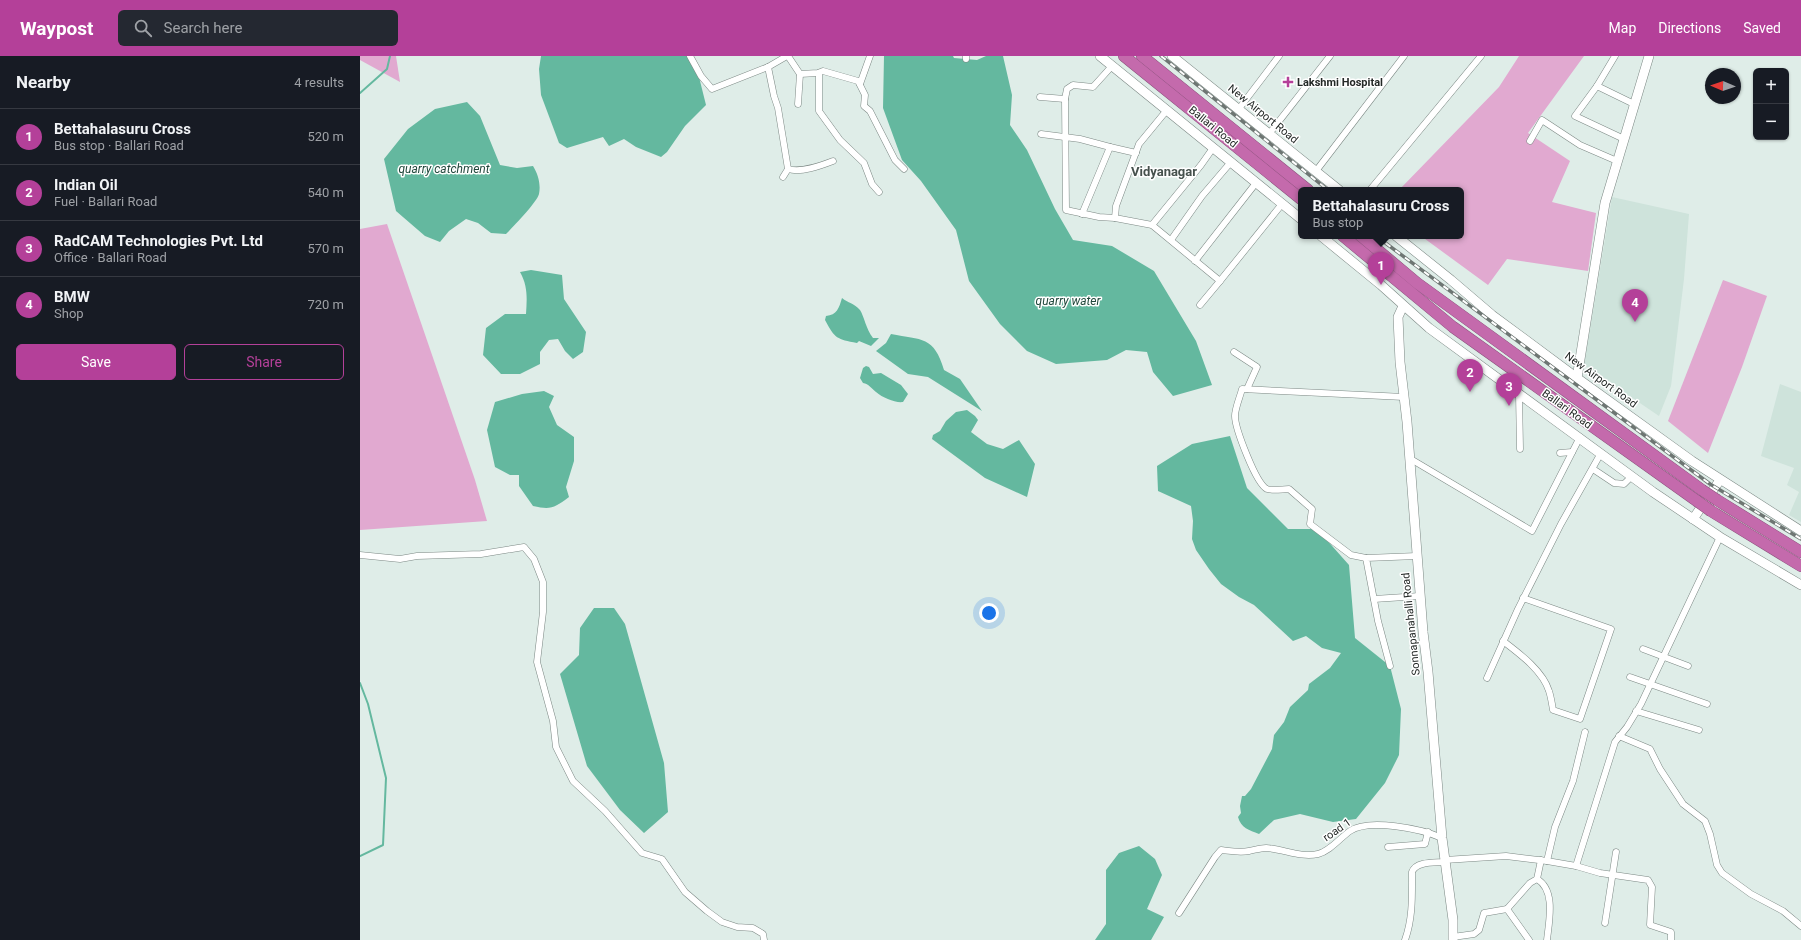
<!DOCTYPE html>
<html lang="en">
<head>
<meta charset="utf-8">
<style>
  body { margin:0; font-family:Roboto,sans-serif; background:#242831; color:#f1f3f6 }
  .controls { position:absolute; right:12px; top:12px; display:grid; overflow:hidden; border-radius:6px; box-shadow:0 1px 3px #0004 }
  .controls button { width:36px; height:36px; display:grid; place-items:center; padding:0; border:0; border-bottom:1px solid #363941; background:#171b24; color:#f1f3f6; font:20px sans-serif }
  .compass { position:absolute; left:1345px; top:12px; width:36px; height:36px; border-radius:50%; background:#171b24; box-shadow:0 1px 3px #0004; rotate:272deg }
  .you { position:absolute; left:629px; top:557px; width:14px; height:14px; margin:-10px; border:3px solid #fff; border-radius:50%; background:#1a73e8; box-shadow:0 0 0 6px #1a73e833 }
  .badge { display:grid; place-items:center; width:26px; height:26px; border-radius:50%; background:#b44099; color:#fff; font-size:13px; font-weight:700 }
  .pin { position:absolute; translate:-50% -33px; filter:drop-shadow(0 1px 2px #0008) }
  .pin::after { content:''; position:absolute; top:21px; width:14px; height:12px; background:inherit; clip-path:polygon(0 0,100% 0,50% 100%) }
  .popup { position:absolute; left:938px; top:131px; width:166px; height:52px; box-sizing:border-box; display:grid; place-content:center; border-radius:6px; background:#171b24; filter:drop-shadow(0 1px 3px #0005); font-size:13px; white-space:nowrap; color:#9ea1a6 }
  .popup b { font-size:15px; color:#f1f3f6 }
  .popup::after { content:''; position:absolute; left:50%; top:100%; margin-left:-8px; border:8px solid transparent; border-top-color:#171b24 }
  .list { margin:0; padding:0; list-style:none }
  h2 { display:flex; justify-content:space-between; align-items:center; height:52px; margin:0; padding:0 16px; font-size:17px }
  h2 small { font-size:13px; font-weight:400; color:#9ea1a6 }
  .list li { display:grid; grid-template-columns:26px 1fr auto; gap:12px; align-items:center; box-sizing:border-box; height:56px; padding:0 16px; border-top:1px solid #363941 }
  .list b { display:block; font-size:15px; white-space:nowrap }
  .list p { margin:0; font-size:13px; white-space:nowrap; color:#9ea1a6 }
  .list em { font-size:13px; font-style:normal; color:#9ea1a6 }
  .actions { display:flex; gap:8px; padding:12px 16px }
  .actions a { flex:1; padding:9px 0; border:1px solid #b44099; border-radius:6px; text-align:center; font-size:14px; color:#b44099 }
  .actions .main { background:#b44099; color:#fff }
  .icon { flex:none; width:22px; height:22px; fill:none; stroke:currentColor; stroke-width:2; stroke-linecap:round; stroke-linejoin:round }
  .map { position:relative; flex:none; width:1441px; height:884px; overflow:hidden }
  header { display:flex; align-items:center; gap:24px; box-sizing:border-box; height:56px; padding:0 20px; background:#b44099; color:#fff }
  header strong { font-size:19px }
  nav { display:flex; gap:22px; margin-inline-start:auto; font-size:14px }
  .search { width:280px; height:36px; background:#242831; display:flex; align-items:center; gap:10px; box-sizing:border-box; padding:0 14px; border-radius:6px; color:#9ea1a6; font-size:15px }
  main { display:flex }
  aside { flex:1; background:#171b24 }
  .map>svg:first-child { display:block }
  .built { fill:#cee3db }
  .green { fill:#e1a9d0 }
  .water { fill:#64b89f }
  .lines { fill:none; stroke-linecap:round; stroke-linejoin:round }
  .stream { stroke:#64b89f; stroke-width:2 }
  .street-casing { stroke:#7c8884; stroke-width:7 }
  .secondary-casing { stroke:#7c8884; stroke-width:10 }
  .highway-casing { stroke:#8c537d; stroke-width:12 }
  .street { stroke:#fff; stroke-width:6 }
  .secondary { stroke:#fff; stroke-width:9 }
  .highway { stroke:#c46aac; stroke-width:11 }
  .rail-casing { stroke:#6e7673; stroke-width:3.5 }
  .rail { stroke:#fff; stroke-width:2; stroke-dasharray:6; stroke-linecap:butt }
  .highway-bridge-casing { stroke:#8c537d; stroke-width:12; stroke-linecap:butt }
  .highway-bridge { stroke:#c46aac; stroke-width:11 }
  .poi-dot { fill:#b44099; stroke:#fff; stroke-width:1.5 }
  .labels { text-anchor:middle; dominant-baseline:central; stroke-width:3; stroke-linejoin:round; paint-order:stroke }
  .poi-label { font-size:11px; font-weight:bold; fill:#242927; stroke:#fff; text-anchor:start }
  .street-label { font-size:11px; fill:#242927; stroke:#fff }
  .water-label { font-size:12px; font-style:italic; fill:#20473b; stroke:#fff }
  .quarter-label { font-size:13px; font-weight:bold; fill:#46514d; stroke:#fff }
</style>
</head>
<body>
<header>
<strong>Waypost</strong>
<div class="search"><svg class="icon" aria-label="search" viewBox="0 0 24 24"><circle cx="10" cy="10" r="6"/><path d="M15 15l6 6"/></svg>Search here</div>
<nav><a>Map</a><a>Directions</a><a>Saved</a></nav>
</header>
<main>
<aside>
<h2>Nearby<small>4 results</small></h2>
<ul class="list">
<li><span class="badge">1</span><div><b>Bettahalasuru Cross</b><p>Bus stop · Ballari Road</p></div><em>520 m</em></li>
<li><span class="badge">2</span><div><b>Indian Oil</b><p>Fuel · Ballari Road</p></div><em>540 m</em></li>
<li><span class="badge">3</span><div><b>RadCAM Technologies Pvt. Ltd</b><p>Office · Ballari Road</p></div><em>570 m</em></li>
<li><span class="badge">4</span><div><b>BMW</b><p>Shop</p></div><em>720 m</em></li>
</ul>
<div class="actions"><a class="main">Save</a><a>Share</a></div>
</aside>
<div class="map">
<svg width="1441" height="884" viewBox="0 0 1441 884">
  <rect width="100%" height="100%" fill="#dfede8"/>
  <g class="built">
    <polygon points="1252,141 1329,158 1324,223 1311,330 1299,360 1224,309"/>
    <polygon points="1420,328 1441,336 1441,466 1429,459 1439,436 1427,429 1434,412 1401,400"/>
  </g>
  <g class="green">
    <polygon points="0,0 36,0 40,26 0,4"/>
    <polygon points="1159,0 1224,0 1168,77 1210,105 1192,146 1236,157 1228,215 1147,203 1128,229 1061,180 1101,180 1101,134 1039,134 1139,31"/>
    <polygon points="27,168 115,424 127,465 0,474 0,173"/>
    <polygon points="1363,224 1407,240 1382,311 1348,397 1308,365"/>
  </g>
  <g class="water">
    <polygon points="181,0 327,0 339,21 346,49 325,70 307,96 301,101 276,91 264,83 249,90 243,81 207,92 199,87 181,39 179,13"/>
    <polygon points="524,0 593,0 594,2 617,4 626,0 643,0 652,39 650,69 667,94 695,153 713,184 752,190 794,215 836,285 852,329 813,340 793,316 787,296 766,294 747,304 696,308 667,295 640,268 609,225 596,174 561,125 542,104 523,52"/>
    <path d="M107 46 120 60 140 109 157 112 173 110C178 118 181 128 179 138 177 146 153 171 146 178L131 177 118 167 106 163 89 175 80 186 65 180 36 155 24 103 48 73 75 53Z"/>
    <path d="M171 214 202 219 204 243 226 276 223 296 213 303 205 295 198 283 189 284 180 296V308L160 318H141L123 299 126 272 145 258H166C167 243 168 230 160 216Z"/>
    <path d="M482 242C488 247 494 247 500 254 504 260 506 273 513 282H519L511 290 499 285 497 287C477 283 475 283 465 264L466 260C477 259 479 252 482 242Z"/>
    <path d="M531 278C562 284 574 280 584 314L600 323 622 355 568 321 548 318 516 295 526 287Z"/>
    <path d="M506 310 509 311 513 318 521 317 541 329 548 338 543 346C535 347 523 342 516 336 511 332 509 328 503 327L500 322 503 312Z"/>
    <path d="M184 335 194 340 189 351 197 369 214 381V405L206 431 209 441C194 452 191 454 173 450L159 430V419H150L135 411 127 374 135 346 162 338Z"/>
    <polygon points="607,354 615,360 618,364 611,376 627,388 643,393 659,384 675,408 667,441 625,422 572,383 573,379 580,375 586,365 596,356"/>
    <path d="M870 380 887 432 928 473H957L989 509 995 582 1030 610 1041 653 1039 699 1025 727 996 763 973 766 940 758 914 764 899 778C889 774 881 772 878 761L881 757 880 750 882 740H885L891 733 912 693 914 679 924 666 930 651 948 634 949 628 970 612 981 597 962 592 946 580 933 585 894 549 879 541 861 528 849 513 836 494 832 483 833 465 831 450 798 435 797 410 832 388Z"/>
    <polygon points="234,552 254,552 265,568 304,707 308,756 284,777 260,754 227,710 200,618 219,599 220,572"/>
    <polygon points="779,790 795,803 802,819 787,853 804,861 791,884 735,884 746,868 746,814 759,797"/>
  </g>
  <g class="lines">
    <g class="stream">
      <polyline points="0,37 27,13 30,0"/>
      <polyline points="0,627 8,648 26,722 23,789 0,800"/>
    </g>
    <g class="street-casing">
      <g id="street">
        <polyline points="330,0 341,20 352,33 408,11 427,0"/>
        <polyline points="428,0 440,18 458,17 463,15 498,25 505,39 504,50 510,55 535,104 544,113"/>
        <polyline points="606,3 606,0"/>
        <polyline points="752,10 733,31 713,29 707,33 705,43 706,154 739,161 755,162"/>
        <polyline points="408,11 414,40 418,52 428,113 423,121"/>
        <polyline points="459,17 459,55 480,84 504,107 512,128 519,136"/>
        <polyline points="500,28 510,0"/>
        <polyline points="1237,30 1255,0"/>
        <polyline points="680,41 705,43"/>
        <polyline points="438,48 440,18"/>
        <polyline points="807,54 779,88 756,150 755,162 792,169 860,225 922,148"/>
        <polyline points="878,54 919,0"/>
        <polyline points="681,78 720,83 750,91"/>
        <polyline points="909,78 970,0"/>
        <polyline points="1264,83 1215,60 1237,30 1274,48"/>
        <polyline points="1170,85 1182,64 1220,89 1257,105"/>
        <path d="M428 113C441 117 460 110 473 105"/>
        <polyline points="956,115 1044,0"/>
        <polyline points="1010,134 1121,0"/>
        <polyline points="722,158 750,91 776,97"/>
        <polyline points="792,169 841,109 853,92"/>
        <polyline points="811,184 842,140 871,106"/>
        <polyline points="835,205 896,127"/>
        <polyline points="840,249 860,225"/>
        <polyline points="874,296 897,311 887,333"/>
        <polyline points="1159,338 1160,393"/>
        <polyline points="1200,397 1212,396"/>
        <polyline points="1049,402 1172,475 1220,381"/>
        <polyline points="1233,413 1254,427 1264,428 1272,420"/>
        <polyline points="0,499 40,503 57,500 121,498 164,491 174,503 183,526 183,556 177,606 193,665 196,691 213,725 245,755 282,797 302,803 325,836 347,855 362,866 377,871 393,872 403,878 404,884"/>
        <path d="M1006 502 991 499 950 468 952 453 929 433C923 433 913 435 907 433 896 428 875 372 875 360 875 352 880 341 882 333L1044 341"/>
        <polyline points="1014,543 1060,540"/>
        <path d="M1143 585C1160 598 1183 615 1189 635 1191 641 1192 648 1193 654L1220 663 1251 573 1163 542"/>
        <polyline points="1283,593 1328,610"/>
        <polyline points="1030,610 1018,565 1006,502 1057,500"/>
        <polyline points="1270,621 1347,648"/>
        <polyline points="1127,622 1158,553 1201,468 1241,397"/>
        <polyline points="1276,655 1339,674"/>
        <polyline points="1259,680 1290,693 1300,713 1323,748 1345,765 1350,778 1357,809 1362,817 1391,838 1423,855 1441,870"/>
        <polyline points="1028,791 1065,788 1068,776"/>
        <polyline points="1085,804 1146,800 1187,805 1195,771 1213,725 1225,676"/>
        <polyline points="1187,805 1216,810 1255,686 1267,671 1281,648 1360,481"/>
        <polyline points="1216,810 1240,817 1288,824 1292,831 1290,869 1311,876 1311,884"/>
        <path d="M1177 823C1196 834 1189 865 1187 884"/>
        <path d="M819 857 855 801 861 794C870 795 880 797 889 795 895 794 900 792 906 792 924 793 941 802 958 798 970 795 980 782 990 775 1009 762 1062 773 1082 782"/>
        <polyline points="1245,867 1256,796"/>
        <polyline points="1093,881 1114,878 1119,874 1124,857 1147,853"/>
        <path d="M1045 884C1053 862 1052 839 1052 816 1056 805 1075 807 1085 806"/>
        <polyline points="1169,884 1147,853 1170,827 1177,823 1181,804"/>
      </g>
    </g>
    <g class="secondary-casing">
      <g id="secondary">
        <polyline points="740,0 941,163"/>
        <polyline points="812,0 979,134"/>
        <polyline points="961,180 1021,229 1069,272 1293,436 1360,481 1441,529"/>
        <polyline points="1036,180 1091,224 1132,259 1217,322 1332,405 1441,475"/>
        <polyline points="1043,250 1038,261 1040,306 1047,366 1063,576 1068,616 1082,782 1093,864 1093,884"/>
        <polyline points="1217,322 1245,147 1289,0"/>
        <polyline points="1333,463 1360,424"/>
      </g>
    </g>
    <g class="highway-casing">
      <g id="highway">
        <polyline points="764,0 941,143"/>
        <polyline points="782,0 948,134"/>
        <polyline points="983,180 1093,271 1337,445"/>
        <polyline points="1001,180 1057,227 1342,434"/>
        <polyline points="1357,444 1441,496"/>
        <polyline points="1351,455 1441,510"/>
      </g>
    </g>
    <use href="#street" class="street"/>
    <use href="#secondary" class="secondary"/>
    <use href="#highway" class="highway"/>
    <g class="rail-casing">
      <g id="rail">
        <polyline points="801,0 968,134"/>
        <polyline points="1016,180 1350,428 1441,483"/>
      </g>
    </g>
    <use href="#rail" class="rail"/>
    <g class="highway-bridge-casing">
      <g id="highway-bridge">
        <polyline points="1342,434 1357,444"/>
        <polyline points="1337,445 1351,455"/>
      </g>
    </g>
    <use href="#highway-bridge" class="highway-bridge"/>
  </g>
  <path class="poi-dot" d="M926 20h4v4h4v4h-4v4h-4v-4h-4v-4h4z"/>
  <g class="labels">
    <g class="poi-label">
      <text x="937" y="26">Lakshmi Hospital</text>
    </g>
    <g class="street-label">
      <text transform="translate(903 58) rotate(39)">New Airport Road</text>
      <text transform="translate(853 71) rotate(39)">Ballari Road</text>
      <text transform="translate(1241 324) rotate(36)">New Airport Road</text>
      <text transform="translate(1207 353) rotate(36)">Ballari Road</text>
      <text transform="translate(1051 568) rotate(-96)">Sonnapanahalli Road</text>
      <text transform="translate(977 774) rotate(-35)">road 1</text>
    </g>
    <g class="water-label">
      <text x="84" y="113">quarry catchment</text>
      <text x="708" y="245">quarry water</text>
    </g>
    <g class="quarter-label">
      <text x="804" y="115">Vidyanagar</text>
    </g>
  </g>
</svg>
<div class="controls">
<button>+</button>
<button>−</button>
</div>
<svg class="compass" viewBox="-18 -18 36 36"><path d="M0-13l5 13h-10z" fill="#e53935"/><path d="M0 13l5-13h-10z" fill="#9ea1a6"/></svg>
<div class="you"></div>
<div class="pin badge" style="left:1021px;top:229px">1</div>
<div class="popup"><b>Bettahalasuru Cross</b>Bus stop</div>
<div class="pin badge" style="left:1110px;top:336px">2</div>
<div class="pin badge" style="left:1149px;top:350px">3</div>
<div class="pin badge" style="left:1275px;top:266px">4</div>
</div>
</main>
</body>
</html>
